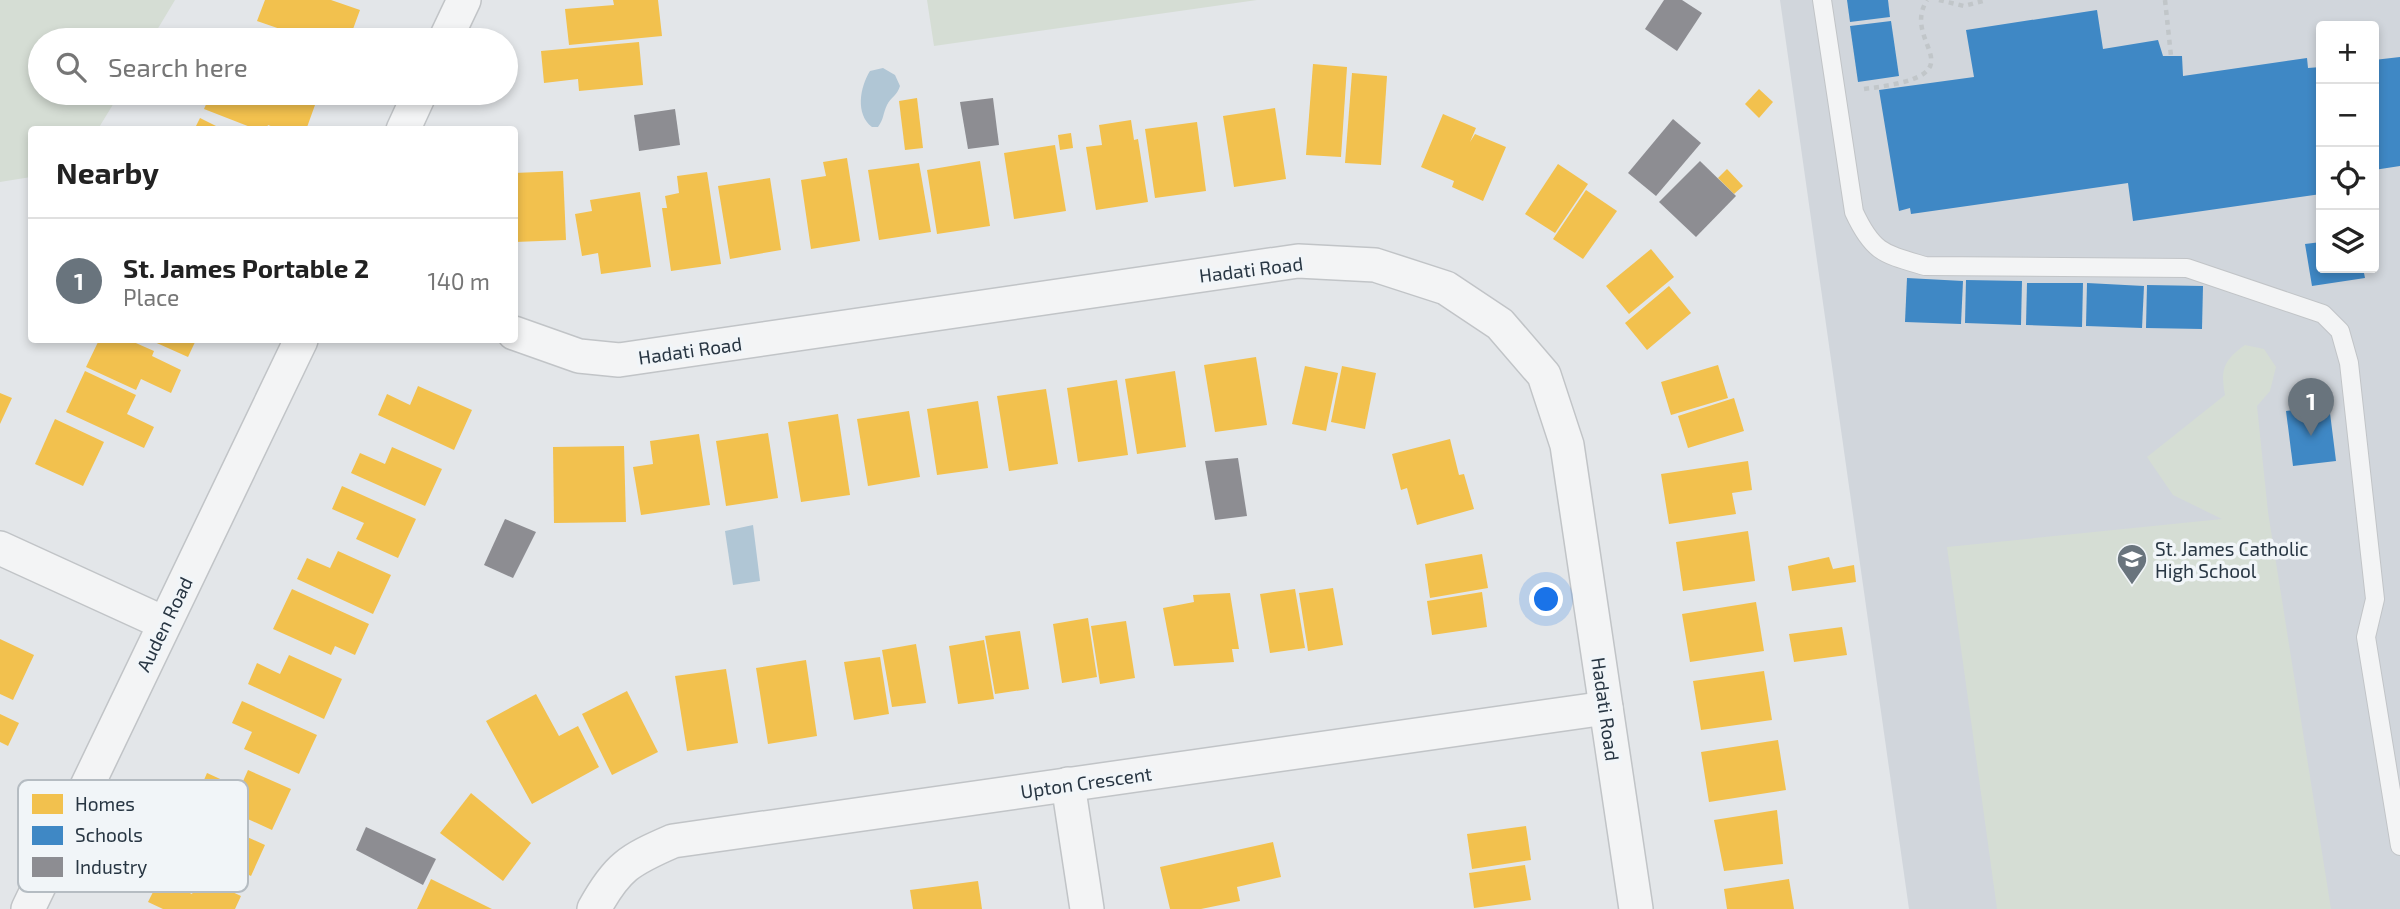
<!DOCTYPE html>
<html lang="en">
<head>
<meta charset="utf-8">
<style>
  body { margin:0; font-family:"Exo 2",sans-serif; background:#f6f6f6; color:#222 }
  .controls { position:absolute; right:21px; top:21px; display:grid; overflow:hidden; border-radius:7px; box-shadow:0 4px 10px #0003 }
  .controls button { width:63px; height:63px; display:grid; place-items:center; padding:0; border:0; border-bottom:2px solid #e0e0e0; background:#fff; color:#222; font:35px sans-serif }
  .you { position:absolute; left:1547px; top:600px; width:24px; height:24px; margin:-18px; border:5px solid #fff; border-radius:50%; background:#1a73e8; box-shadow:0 0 0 10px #1a73e833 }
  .badge { display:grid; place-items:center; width:46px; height:46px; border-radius:50%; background:#69747d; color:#fff; font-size:23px; font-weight:700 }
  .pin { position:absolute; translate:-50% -58px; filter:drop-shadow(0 2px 4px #0008) }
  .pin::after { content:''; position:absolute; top:37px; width:24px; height:21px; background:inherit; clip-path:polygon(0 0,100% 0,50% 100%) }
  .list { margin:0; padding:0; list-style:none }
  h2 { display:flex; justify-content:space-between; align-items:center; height:91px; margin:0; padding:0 28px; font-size:30px }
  h2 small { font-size:23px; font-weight:400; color:#767676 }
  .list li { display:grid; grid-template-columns:46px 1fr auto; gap:21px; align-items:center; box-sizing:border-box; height:126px; padding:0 28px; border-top:2px solid #e0e0e0 }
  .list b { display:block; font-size:26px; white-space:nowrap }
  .list p { margin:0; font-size:23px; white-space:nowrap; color:#767676 }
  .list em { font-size:23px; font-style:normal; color:#767676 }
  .icon { flex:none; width:38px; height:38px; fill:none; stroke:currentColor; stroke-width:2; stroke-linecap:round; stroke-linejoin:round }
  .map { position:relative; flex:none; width:2400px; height:909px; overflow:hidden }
  .search { position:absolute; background:#fff; box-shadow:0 4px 10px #0003; left:28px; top:28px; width:490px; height:77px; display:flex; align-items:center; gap:18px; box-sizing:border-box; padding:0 24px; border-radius:38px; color:#767676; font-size:26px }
  .panel { position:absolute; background:#fff; box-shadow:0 4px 10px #0003; left:28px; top:126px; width:490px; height:217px; border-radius:7px }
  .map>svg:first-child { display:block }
  .built { fill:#d1d6dc; fill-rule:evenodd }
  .green { fill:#d5ddd4 }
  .water { fill:#b0c6d5 }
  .homes { fill:#f2c14e }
  .schools { fill:#3f88c5 }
  .industry { fill:#8d8d92 }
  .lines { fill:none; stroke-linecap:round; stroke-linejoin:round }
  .service-casing { stroke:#c1c4c7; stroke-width:20 }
  .minor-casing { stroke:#c1c4c7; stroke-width:36 }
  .path { stroke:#c1c6c9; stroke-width:4.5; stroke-dasharray:5 5; stroke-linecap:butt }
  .service { stroke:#f3f4f5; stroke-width:18 }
  .minor { stroke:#f3f4f5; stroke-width:33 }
  .labels { text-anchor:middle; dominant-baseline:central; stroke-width:7; stroke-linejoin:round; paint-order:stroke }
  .street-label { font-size:19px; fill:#283643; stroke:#f1f5f8 }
  .poi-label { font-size:19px; fill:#283643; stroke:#f1f5f8; text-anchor:start }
  .key { fill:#f1f5f8; stroke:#b5bcc2; stroke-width:2 }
  .key-label { font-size:19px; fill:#283643 }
</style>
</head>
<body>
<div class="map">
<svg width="2400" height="909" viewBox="0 0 2400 909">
  <rect width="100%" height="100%" fill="#e3e6e9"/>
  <path class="built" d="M1780 0H2400V909H1909ZM2321 26H2374V268H2321Z"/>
  <g class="green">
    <polygon points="0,0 175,0 151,40 40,40 40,93 120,93 98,129 32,130 31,177 0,182"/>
    <polygon points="927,0 1257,0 934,46"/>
    <path d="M2245 345 2264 349 2276 367 2270 391 2257 406 2268 512 2331 909H1997L1947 547 2222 519 2173 495 2147 457 2225 395C2220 369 2224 360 2245 345Z"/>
  </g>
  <g class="water">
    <path d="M883 68 895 75 900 86C897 96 891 97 887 105 883 113 884 119 878 127H872C855 114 860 87 870 71Z"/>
    <polygon points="753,525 760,581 733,585 725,531"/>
  </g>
  <g class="homes">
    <polygon points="265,0 331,0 360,10 349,40 320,31 317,40 312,40 257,21"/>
    <polygon points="613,0 658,0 662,36 569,45 565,9 614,5"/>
    <polygon points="639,42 643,85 579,91 578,79 544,83 541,51"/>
    <polygon points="1313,64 1347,67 1341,157 1306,155"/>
    <polygon points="1352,73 1387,76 1381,165 1345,163"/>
    <polygon points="1759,89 1773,102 1759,118 1745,104"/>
    <polygon points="211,93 270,93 284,98 286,94 315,105 306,130 281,130 268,125 266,130 258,130 204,109"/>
    <polygon points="917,98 923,148 905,150 899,101"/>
    <polygon points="1275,108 1286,179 1234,187 1223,116"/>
    <polygon points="1443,114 1476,128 1470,142 1475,134 1506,147 1483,201 1452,187 1454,181 1421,167"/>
    <polygon points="200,118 224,130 194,130"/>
    <polygon points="1131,120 1134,140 1138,139 1148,202 1096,210 1086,147 1102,145 1099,125"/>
    <polygon points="1197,122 1206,191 1155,198 1145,129"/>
    <polygon points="1071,133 1073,148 1060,150 1058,135"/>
    <polygon points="1055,145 1066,211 1014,219 1004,153"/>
    <polygon points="847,158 860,241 811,249 801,180 826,176 823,162"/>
    <polygon points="980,161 990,226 937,234 927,170"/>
    <polygon points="919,163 931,232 879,240 868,170"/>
    <polygon points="1558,164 1588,184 1555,233 1525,214"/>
    <polygon points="1727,169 1743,186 1734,194 1718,178"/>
    <polygon points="563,171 566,240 515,242 514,173"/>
    <polygon points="707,172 721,264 671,271 662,208 667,208 665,196 679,193 677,176"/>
    <polygon points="770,178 781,250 730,259 718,186"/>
    <polygon points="1586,190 1617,211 1583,259 1553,239"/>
    <polygon points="640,192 651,267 601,274 598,253 582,256 575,214 592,211 590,200"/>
    <polygon points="1651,249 1674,277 1629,314 1606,286"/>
    <polygon points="1669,286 1691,313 1647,350 1625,323"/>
    <polygon points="99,340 129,340 154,351 152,356 181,370 171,393 141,379 136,390 86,367"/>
    <polygon points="150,340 196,340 188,357"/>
    <polygon points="1256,357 1267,425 1215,432 1204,365"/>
    <polygon points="1718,365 1728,398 1671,415 1661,382"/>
    <polygon points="1305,366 1338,373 1326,431 1292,424"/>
    <polygon points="1342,366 1376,373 1365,429 1331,422"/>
    <polygon points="85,371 136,395 127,414 154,427 144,448 66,412"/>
    <polygon points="1175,371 1186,447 1137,454 1125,379"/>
    <polygon points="1117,380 1128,455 1078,462 1067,388"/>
    <polygon points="418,386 472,410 454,450 378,415 387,394 410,405"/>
    <polygon points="1046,389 1058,464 1009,471 997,396"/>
    <polygon points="0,393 12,398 0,424"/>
    <polygon points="1734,398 1744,431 1688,448 1678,416"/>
    <polygon points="978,401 988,468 937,475 927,409"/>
    <polygon points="909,411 920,477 868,486 857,419"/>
    <polygon points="838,414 850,495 801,502 788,422"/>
    <polygon points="55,419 104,442 83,486 35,464"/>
    <polygon points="768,433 778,498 726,506 716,441"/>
    <polygon points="699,434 710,505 641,515 633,467 653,464 650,441"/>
    <polygon points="1450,439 1459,475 1464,474 1474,509 1417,525 1407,488 1401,490 1392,454"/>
    <polygon points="624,446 626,522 554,523 553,447"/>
    <polygon points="392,447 442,469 425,506 351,473 360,453 385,464"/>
    <polygon points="1748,461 1752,490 1732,493 1736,514 1669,524 1661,474"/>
    <polygon points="342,486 416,519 398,558 356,539 364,523 332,509"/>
    <polygon points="1748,531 1755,581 1683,591 1676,542"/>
    <polygon points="338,551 391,575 373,614 297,579 307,558 330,568"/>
    <polygon points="1482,554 1488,588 1430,598 1425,564"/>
    <polygon points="1829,557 1833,569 1854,565 1856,582 1792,591 1788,566"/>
    <polygon points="1333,588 1343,645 1308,651 1299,593"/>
    <polygon points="292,589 369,624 355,655 335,646 331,655 273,629"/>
    <polygon points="1295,589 1305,648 1270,653 1260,594"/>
    <polygon points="1482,592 1487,627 1432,635 1427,601"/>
    <polygon points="1230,593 1239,649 1232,649 1234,662 1174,666 1163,608 1194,602 1193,595"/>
    <polygon points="1756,602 1764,651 1690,662 1682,614"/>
    <polygon points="1088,618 1097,677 1062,683 1053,624"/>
    <polygon points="1126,621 1135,678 1100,684 1091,626"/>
    <polygon points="1842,627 1847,655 1794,662 1789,634"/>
    <polygon points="1020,631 1029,689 995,694 985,636"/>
    <polygon points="0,639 34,655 13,700 0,694"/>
    <polygon points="984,640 994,699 958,704 949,646"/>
    <polygon points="916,644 926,703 892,707 882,650"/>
    <polygon points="289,655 342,679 324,719 248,684 257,663 280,674"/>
    <polygon points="880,657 889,714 854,720 844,662"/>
    <polygon points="806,660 817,736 768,744 756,668"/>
    <polygon points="726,669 738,743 687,751 675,676"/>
    <polygon points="1764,671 1772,720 1701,730 1693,681"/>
    <polygon points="627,691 658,752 612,775 582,714"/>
    <polygon points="536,694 559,736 578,726 599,767 532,804 486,721"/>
    <polygon points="242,701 317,735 299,774 244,749 252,732 232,723"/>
    <polygon points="0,714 19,723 8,746 0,742"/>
    <polygon points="1778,740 1786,790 1709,802 1701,752"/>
    <polygon points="248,770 291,789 272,830 197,796 207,773 240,788"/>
    <polygon points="471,793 531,843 503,881 440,833"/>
    <polygon points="1777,810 1783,864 1724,871 1714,820"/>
    <polygon points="190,811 265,845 251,876 234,868 230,875 183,854 190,837 180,832"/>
    <polygon points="1526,826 1531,860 1472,869 1467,834"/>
    <polygon points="1273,842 1281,877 1237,887 1240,901 1201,909 1170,909 1160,867"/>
    <polygon points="1525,865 1531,900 1474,908 1469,873"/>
    <polygon points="200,877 241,896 235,909 163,909 148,902 159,880 192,894"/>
    <polygon points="431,879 492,909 417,909"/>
    <polygon points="1789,879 1794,909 1727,909 1724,889"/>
    <polygon points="978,881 982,909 913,909 910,890"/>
  </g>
  <g class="schools">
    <polygon points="1847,0 1888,0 1890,17 1850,22"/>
    <polygon points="2097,10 2103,49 2158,40 2163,56 2182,56 2183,76 2307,58 2308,68 2321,67 2321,194 2133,221 2128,183 1911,214 1910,208 1899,211 1879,90 1974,77 1966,30"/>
    <polygon points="1891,21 1899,76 1858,82 1850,26"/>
    <polygon points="2400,57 2400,166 2374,170 2374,60"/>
    <polygon points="2321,242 2321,268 2363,268 2365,278 2312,286 2305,244"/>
    <polygon points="1907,278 1963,281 1961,324 1905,322"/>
    <polygon points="1966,280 2022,281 2021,325 1965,323"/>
    <polygon points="2027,283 2083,283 2082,327 2026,325"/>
    <polygon points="2087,283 2144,286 2142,328 2086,326"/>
    <polygon points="2147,285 2203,286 2202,329 2146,328"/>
    <polygon points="2329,405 2336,461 2293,466 2286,411"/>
  </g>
  <g class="industry">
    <polygon points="1664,0 1682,0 1702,13 1677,51 1645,29"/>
    <polygon points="993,98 999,145 968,149 960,102"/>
    <polygon points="675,109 680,145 639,151 634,115"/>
    <polygon points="1673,119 1701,143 1656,196 1628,173"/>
    <polygon points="1700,161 1736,196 1696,237 1659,202"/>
    <polygon points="1238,458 1247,516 1215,520 1205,461"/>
    <polygon points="505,519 536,532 513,578 484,565"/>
    <polygon points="366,827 436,859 423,885 356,850"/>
  </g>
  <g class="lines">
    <g class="service-casing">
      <path id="service" d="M1822 0 1854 212C1873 253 1884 254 1925 266L2187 268 2323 314 2340 331 2349 363 2375 599 2366 637 2400 846"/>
    </g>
    <g class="minor-casing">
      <g id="minor">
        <polyline points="445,40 464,0"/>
        <polyline points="403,130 420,93"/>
        <polyline points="514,333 579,356 619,360 1298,261 1375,265 1446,288 1500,324 1544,375 1567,445 1636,909"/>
        <polyline points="0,548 164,623"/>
        <polyline points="1068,784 1087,909"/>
        <polyline points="28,909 301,340"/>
        <path d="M594 909C617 867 629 860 673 841L1606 708"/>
      </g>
    </g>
    <g class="path">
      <polyline points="1939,0 1964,6 1987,0"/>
      <polyline points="2165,0 2171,56"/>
      <path d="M1864 89C1986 74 1899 45 1927 0"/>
    </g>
    <use href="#service" class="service"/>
    <use href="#minor" class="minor"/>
  </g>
  <defs>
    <g id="school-pin" transform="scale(1.575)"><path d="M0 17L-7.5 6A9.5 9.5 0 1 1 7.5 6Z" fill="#69747d" stroke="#f1f5f8"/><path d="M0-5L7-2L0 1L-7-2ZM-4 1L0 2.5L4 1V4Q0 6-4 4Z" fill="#fff"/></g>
  </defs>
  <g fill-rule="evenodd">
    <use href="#school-pin" x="2132" y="559"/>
  </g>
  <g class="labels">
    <g class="street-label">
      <text transform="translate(1251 269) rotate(-7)">Hadati Road</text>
      <text transform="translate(690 350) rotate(-8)">Hadati Road</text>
      <text transform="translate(164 624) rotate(-64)">Auden Road</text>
      <text transform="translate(1606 709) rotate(82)">Hadati Road</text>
      <text transform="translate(1086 782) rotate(-8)">Upton Crescent</text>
    </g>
    <g class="poi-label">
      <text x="2155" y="548">St. James Catholic<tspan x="2155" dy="22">High School</tspan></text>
    </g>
  </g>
  <rect x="18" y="780" width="230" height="112" rx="10" class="key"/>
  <rect x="32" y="794" width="31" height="20" fill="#f2c14e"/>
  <rect x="32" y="826" width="31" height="19" fill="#3f88c5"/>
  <rect x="32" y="857" width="31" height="20" fill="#8d8d92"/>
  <g class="key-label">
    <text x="75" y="811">Homes</text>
    <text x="75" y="842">Schools</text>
    <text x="75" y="874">Industry</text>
  </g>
</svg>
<div class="controls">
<button>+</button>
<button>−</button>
<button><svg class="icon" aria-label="locate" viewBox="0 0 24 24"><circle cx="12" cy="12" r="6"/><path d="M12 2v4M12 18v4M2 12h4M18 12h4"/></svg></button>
<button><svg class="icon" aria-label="layers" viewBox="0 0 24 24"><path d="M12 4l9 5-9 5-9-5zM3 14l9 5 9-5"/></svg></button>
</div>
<div class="you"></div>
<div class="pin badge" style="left:2311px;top:436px">1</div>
<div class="search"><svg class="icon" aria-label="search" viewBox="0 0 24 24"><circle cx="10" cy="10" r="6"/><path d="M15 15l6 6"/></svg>Search here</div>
<section class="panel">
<h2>Nearby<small></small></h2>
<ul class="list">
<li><span class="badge">1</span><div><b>St. James Portable 2</b><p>Place</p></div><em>140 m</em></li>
</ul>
</section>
</div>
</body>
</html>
